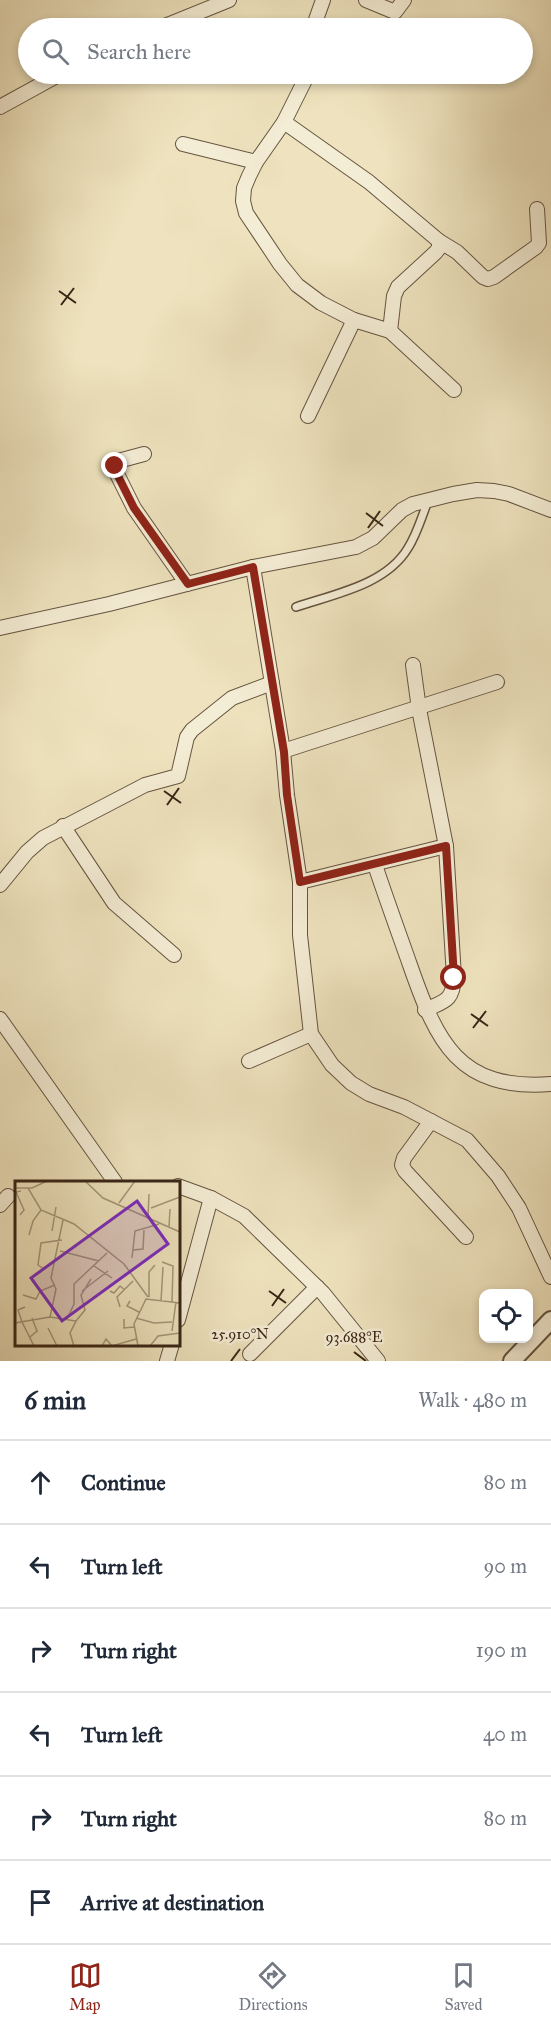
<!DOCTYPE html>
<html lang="en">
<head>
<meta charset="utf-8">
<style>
  body { margin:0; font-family:"IM FELL Great Primer",serif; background:#f6f6f7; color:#1f2937 }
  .controls { position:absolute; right:18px; bottom:18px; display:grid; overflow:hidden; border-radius:12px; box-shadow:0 3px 9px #0003 }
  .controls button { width:54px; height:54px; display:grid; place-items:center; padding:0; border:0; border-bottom:2px solid #e0e1e3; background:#fff; color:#1f2937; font:30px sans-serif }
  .stop { position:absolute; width:18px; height:18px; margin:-14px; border:4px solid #8f2418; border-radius:50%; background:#fff }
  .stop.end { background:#8f2418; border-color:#fff; box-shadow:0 2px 6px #0008 }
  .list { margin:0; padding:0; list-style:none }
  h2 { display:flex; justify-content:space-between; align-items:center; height:78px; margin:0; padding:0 24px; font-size:26px }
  h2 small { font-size:20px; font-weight:400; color:#747a83 }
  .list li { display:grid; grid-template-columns:39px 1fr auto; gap:18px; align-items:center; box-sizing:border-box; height:84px; padding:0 24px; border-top:2px solid #e0e1e3 }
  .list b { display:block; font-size:22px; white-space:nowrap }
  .list em { font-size:20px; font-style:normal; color:#747a83 }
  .icon { flex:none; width:33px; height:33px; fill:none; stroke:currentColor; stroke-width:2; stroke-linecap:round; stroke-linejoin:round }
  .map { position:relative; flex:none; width:551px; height:1361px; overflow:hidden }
  .search { position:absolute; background:#fff; box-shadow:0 3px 9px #0003; left:18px; right:18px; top:18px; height:66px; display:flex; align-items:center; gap:15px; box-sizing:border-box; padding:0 21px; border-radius:33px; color:#747a83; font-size:22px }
  .sheet { height:582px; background:#fff }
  nav { display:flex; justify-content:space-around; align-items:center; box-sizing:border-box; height:84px; border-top:2px solid #e0e1e3; background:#fff; font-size:16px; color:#747a83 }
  nav a { display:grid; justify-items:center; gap:3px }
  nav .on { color:#8f2418 }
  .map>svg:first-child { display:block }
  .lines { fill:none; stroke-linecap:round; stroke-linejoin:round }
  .service-casing { stroke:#665440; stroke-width:10 }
  .minor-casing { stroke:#665440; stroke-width:16 }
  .tertiary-casing { stroke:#665440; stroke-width:20 }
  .service { stroke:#f4edd5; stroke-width:7 }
  .minor { stroke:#f4edd5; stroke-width:14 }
  .tertiary { stroke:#f4edd5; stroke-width:16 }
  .route { stroke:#8f2418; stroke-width:8 }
  .ticks { fill:none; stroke:#382516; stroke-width:2 }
  .inset-road { fill:none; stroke:#a5977b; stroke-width:1.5 }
  .view { fill:#7b2cbf; fill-opacity:0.15; stroke:#7b2cbf; stroke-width:3 }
  .inset-edge { fill:none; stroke:#382516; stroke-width:3 }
  .ticks-label { font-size:15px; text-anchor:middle; fill:#382516; stroke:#f4edd5; stroke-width:5; stroke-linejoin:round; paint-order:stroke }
</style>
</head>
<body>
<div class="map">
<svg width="551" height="1361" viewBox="0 0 551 1361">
  <rect width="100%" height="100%" fill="#eee3be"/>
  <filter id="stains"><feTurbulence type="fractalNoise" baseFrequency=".00333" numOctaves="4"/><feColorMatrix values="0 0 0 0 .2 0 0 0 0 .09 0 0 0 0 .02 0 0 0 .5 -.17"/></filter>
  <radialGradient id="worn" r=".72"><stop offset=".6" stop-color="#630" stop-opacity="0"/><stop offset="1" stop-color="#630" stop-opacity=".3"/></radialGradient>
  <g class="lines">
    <g class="service-casing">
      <path id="service" d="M296 607C334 594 386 585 408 548 417 534 422 516 428 501"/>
    </g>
    <g class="minor-casing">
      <g id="minor">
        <polyline points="366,0 395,12 404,0"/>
        <polyline points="160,28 229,0"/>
        <polyline points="313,28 323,0"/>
        <polyline points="209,74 210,75"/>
        <polyline points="308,74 284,122 256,162 249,176 244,188 243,201 246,213 280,264 297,285 321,303 354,320 390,331 454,390"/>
        <polyline points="0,107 60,74"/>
        <polyline points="284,122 369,182 439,241 439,248 436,252 398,287 394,296 390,331"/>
        <polyline points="183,144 256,162"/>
        <polyline points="439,241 457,252 483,277 488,279 494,277 536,247 539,243 537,209"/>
        <polyline points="308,416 354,320"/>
        <polyline points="144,454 118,461 115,467 116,472 134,508 187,584"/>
        <polyline points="253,567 283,751 287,795 300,882 300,935 311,1034 332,1065 351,1083 369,1094 404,1107 467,1140 498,1176 519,1208 551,1277"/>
        <polyline points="0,628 109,604 253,567 356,547 373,538 402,510 413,504 453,494 477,490 494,491 509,494 551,510"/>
        <path d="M413 665 419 709 446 846 454 977C453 1001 445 1001 425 1010"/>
        <polyline points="283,751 497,682"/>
        <polyline points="63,826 114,903 174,955"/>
        <path d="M375 865C386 898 398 931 410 965 437 1042 458 1091 551 1084"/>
        <polyline points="300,882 446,846"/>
        <polyline points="0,885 27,852 43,838 145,785 178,776 187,737 192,730 232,698 272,683"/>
        <polyline points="0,1019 115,1182"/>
        <polyline points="249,1061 311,1034"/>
        <polyline points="431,1121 404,1158 402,1165 405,1171 466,1237"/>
        <polyline points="178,1186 211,1198 244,1216 323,1293 378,1361"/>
        <polyline points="0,1205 8,1196"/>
        <polyline points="178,1320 211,1198"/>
        <polyline points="250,1354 317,1287"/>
        <polyline points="167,1361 172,1344"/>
      </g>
    </g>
    <g class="tertiary-casing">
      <polyline id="tertiary" points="512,1361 551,1320"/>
    </g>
    <use href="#service" class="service"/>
    <use href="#minor" class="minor"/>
    <use href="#tertiary" class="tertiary"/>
  </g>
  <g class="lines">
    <polyline class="route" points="115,466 116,472 134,508 188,584 253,567 284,752 287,795 300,882 446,846 454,978"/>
  </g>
  <path class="ticks" d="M59 291 76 303M61 305 74 288M366 513 383 526M368 528 380 511M164 791 181 803M167 805 179 788M471 1014 488 1026M473 1028 486 1011M269 1291 286 1303M272 1306 284 1289M354 1352 366 1361M231 1361 240 1349"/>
  <g transform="translate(15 1181)">
    <rect width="165" height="165" fill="#eee3be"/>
    <path class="inset-road" d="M70 0 88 17 165 51M0 7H17L32 0M13 7 26 29 59 43 109 83 133 116M104 22 120 0M136 27 165 16M5 34 9 29 1 11 6 10M133 37 134 13M154 46 155 28M37 50 41 26M14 54 18 40 26 29M118 69 128 68 129 49M45 70 84 80M117 77 120 50 144 43M147 81 158 85 157 121M79 85 97 97M29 88 23 84 26 62 47 59M67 110 93 90M95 110 99 112 105 105 110 109M8 114 21 118 25 110 40 104M134 116V91L140 84M115 120 112 125 124 131M146 120 148 86M105 126 102 116 118 100M35 136 41 108 36 97 48 39M121 137 139 142 157 141M52 138 59 123V103L92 72M109 138V147L119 146M61 140 70 129 66 114 76 98M7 141 19 165M7 141 3 129 10 126M0 142 35 136 61 140 55 152 59 165M33 147 42 165M157 150 161 121M15 156 22 150 17 137M87 165 91 158 97 165 121 158M123 165 119 143 131 118 165 122M135 165 143 155 165 152"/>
    <path class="view" d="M122 20 153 63 47 140 16 97Z"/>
    <rect width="165" height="165" class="inset-edge"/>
  </g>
  <g class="ticks-label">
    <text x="240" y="1339">25.910°N</text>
    <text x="354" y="1342">93.688°E</text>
  </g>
  <rect width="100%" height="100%" filter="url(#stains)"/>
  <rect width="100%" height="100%" fill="url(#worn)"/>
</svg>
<div class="controls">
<button><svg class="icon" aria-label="locate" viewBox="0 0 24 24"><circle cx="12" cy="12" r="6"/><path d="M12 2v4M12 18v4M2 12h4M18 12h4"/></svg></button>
</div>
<div class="stop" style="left:454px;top:978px"></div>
<div class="stop end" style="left:115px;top:466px"></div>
<div class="search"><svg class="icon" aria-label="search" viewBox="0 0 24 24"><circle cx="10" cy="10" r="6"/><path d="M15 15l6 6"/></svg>Search here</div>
</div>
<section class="sheet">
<h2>6 min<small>Walk · 480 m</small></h2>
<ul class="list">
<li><svg class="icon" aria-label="ahead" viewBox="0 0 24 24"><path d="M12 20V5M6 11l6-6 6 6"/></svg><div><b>Continue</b></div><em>80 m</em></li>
<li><svg class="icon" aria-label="left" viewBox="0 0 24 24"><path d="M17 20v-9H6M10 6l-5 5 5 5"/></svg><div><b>Turn left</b></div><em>90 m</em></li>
<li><svg class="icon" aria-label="right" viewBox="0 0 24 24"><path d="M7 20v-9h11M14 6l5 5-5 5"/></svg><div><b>Turn right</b></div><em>190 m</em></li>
<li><svg class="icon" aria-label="left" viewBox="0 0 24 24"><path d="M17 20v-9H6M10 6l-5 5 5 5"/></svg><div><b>Turn left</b></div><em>40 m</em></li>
<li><svg class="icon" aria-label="right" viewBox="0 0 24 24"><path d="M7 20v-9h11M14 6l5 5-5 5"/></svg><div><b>Turn right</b></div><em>80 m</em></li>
<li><svg class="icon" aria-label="arrive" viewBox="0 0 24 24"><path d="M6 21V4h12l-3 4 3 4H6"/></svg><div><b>Arrive at destination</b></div></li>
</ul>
</section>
<nav>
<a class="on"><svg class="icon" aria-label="map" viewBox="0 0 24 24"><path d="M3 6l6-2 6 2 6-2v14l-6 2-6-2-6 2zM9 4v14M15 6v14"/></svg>Map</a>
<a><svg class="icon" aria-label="directions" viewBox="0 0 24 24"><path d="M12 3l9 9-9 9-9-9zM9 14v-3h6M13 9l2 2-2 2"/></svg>Directions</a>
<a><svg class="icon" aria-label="saved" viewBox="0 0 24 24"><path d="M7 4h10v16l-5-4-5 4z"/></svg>Saved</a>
</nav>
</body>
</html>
